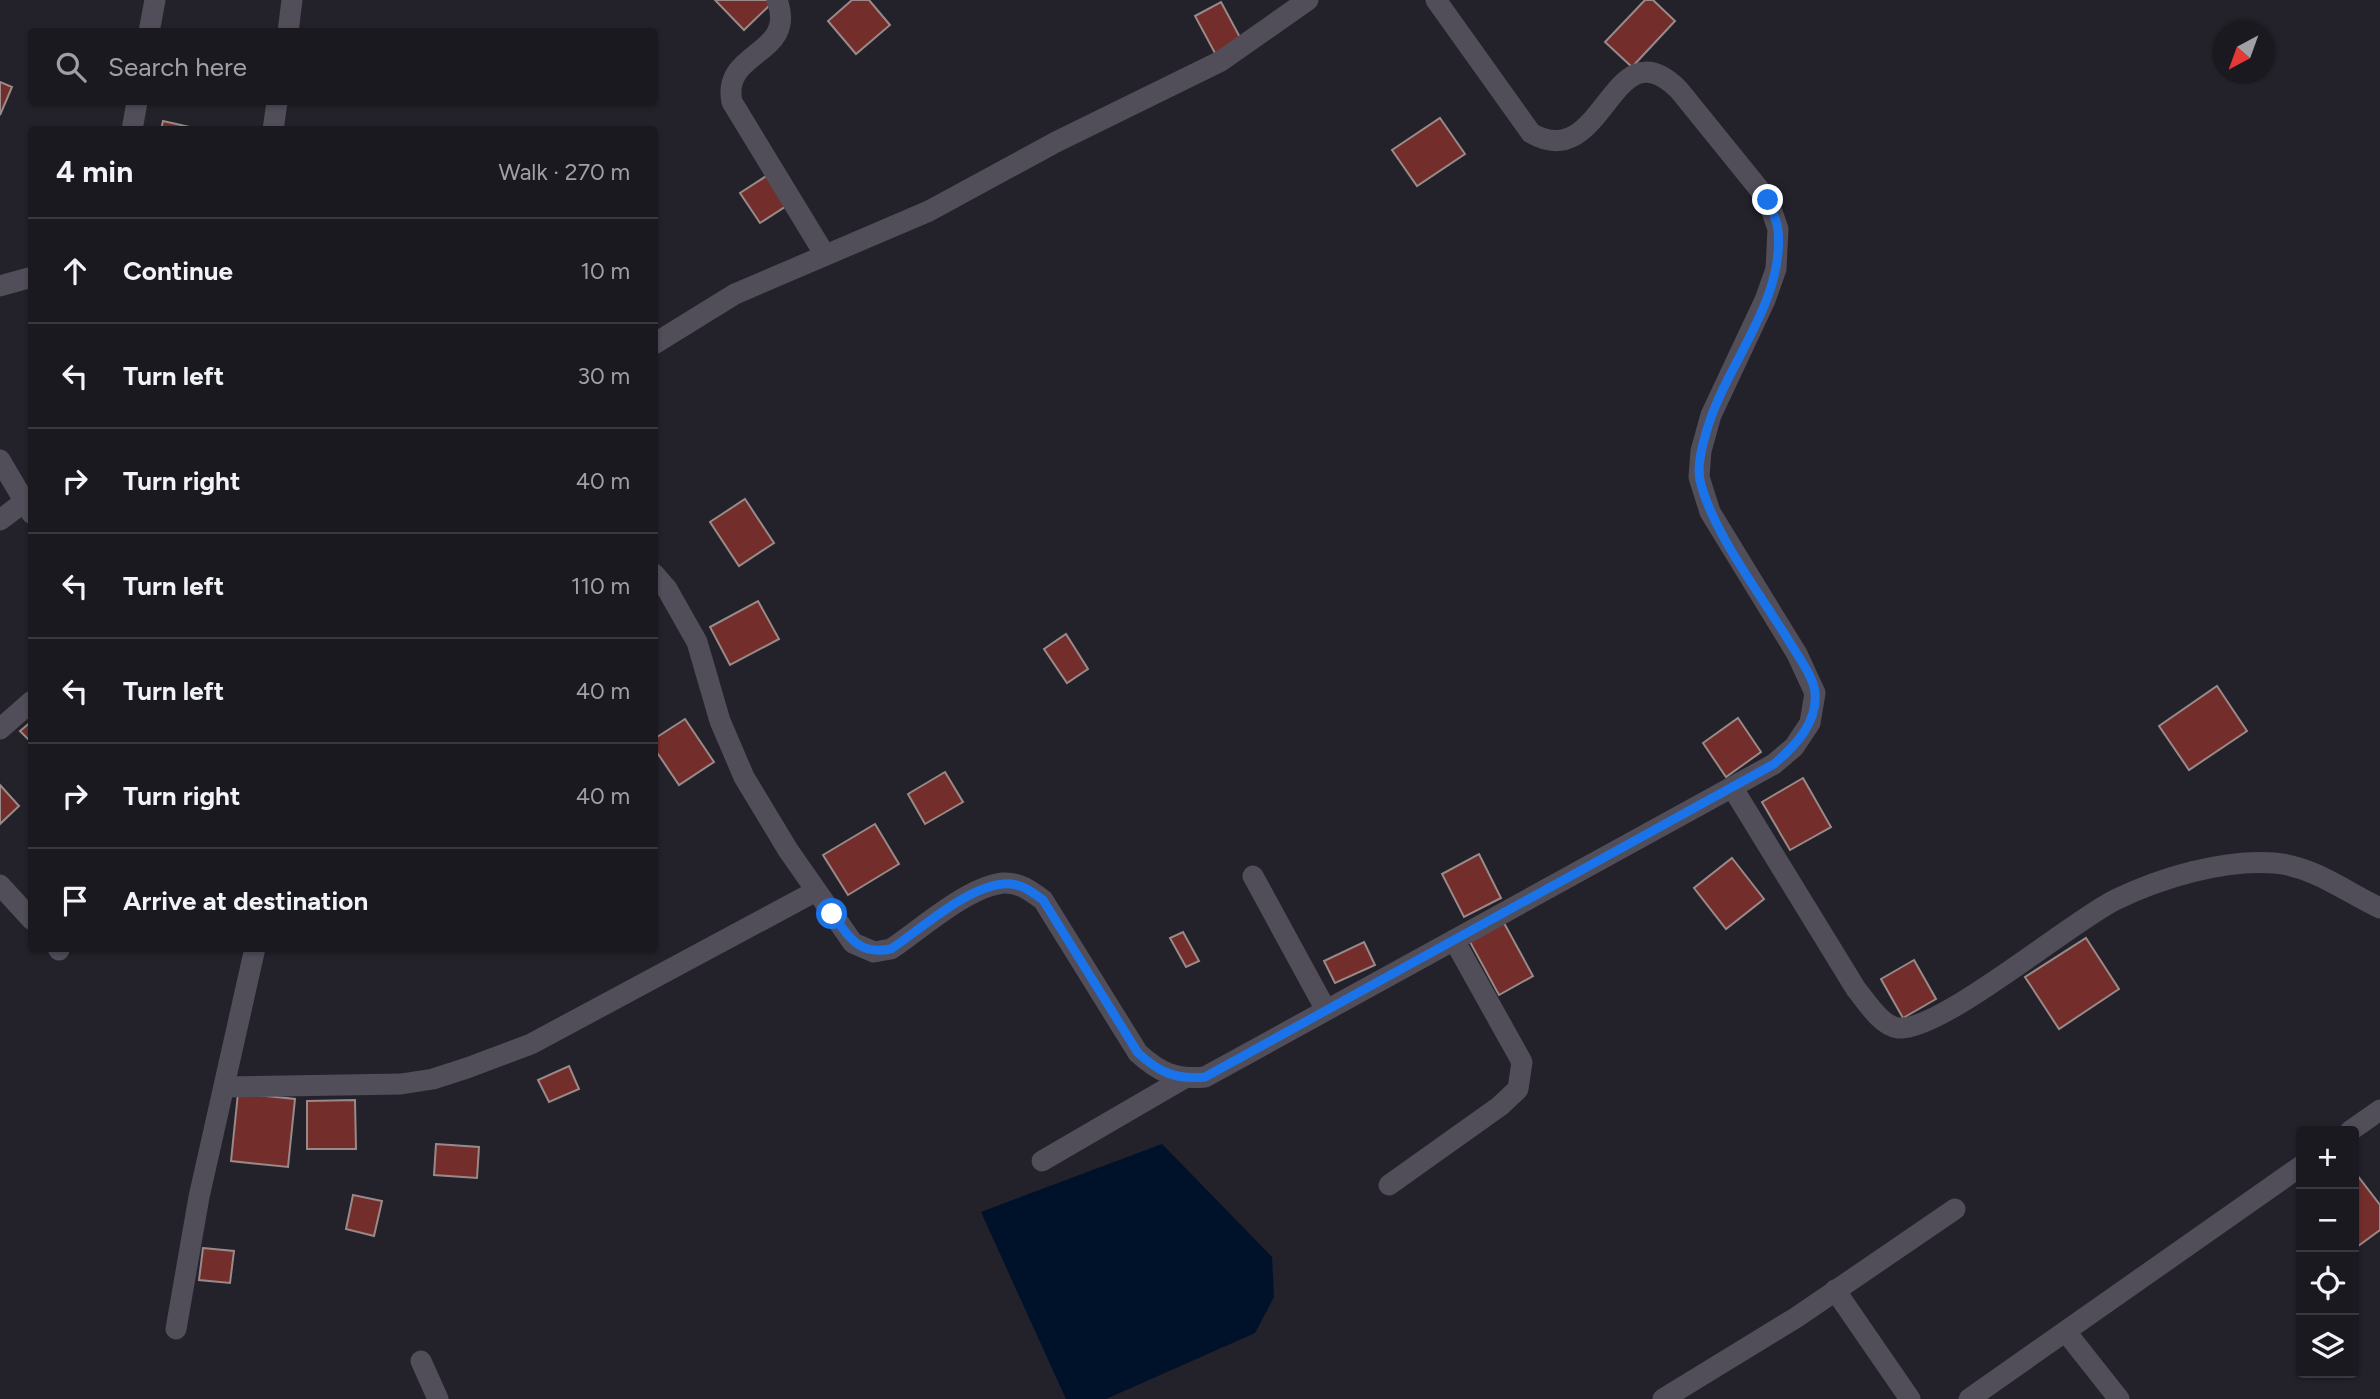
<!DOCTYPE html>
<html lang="en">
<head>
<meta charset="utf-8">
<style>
  body { margin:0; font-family:Figtree,sans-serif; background:#27262d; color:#f1f3f6 }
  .controls { position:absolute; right:21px; bottom:21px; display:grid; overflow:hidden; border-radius:7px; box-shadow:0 2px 5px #0004 }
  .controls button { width:63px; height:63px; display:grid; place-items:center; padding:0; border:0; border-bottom:2px solid #38383e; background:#1a1920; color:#f1f3f6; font:35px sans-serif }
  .compass { position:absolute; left:2212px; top:21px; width:63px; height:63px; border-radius:50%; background:#1a1920; box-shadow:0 2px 5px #0004; rotate:221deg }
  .stop { position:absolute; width:21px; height:21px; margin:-16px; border:5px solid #1a73e8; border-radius:50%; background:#fff }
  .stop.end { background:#1a73e8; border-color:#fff; box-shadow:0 2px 7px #0008 }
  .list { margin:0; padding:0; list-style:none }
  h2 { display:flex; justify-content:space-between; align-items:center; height:91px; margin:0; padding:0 28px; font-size:30px }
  h2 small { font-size:23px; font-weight:400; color:#9fa0a5 }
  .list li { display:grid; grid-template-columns:46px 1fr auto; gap:21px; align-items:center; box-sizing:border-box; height:105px; padding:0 28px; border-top:2px solid #38383e }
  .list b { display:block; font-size:26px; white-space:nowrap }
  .list em { font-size:23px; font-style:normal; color:#9fa0a5 }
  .icon { flex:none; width:38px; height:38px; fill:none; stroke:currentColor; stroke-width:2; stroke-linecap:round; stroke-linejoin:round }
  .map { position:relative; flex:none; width:2380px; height:1399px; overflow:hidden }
  .search { position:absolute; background:#1a1920; box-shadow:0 2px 5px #0004; left:28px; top:28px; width:630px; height:77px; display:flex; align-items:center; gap:18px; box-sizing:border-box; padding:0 24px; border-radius:7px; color:#9fa0a5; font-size:26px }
  .panel { position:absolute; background:#1a1920; box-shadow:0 2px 5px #0004; left:28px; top:126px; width:630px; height:826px; border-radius:7px }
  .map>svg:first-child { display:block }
  .water { fill:#00112a }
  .building { fill:#732e2b; stroke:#998a89; stroke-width:2 }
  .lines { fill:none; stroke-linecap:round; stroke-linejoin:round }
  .minor { stroke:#514e59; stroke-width:21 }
  .route { stroke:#1a73e8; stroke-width:9 }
</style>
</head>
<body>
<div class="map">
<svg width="2380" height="1399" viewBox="0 0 2380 1399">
  <rect width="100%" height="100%" fill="#23212a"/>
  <polygon class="water" points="1162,1144 1272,1257 1274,1297 1255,1333 1106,1399 1066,1399 981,1212"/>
  <g class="building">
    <polygon points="715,0 771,0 773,2 744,30"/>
    <polygon points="852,0 869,0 890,25 856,54 828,21"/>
    <polygon points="1645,0 1653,0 1675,21 1632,67 1605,42"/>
    <polygon points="1221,2 1242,41 1216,55 1195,16"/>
    <polygon points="0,82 12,87 0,115"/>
    <polygon points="1440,118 1465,154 1417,186 1392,150"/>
    <polygon points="163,121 203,130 161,130"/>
    <polygon points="771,173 791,203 760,223 740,193"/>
    <polygon points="745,499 774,543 739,566 710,522"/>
    <polygon points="758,601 779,639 730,665 710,627"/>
    <polygon points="1066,634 1088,669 1067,683 1044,649"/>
    <polygon points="2217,686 2247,731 2189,770 2159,726"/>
    <polygon points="1738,718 1761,752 1726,777 1703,743"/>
    <polygon points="685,719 714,762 679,785 654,748 654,739"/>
    <polygon points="32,721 32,743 20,731"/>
    <polygon points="945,772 963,802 925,824 908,794"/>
    <polygon points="1803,778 1831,827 1790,850 1762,802"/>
    <polygon points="0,785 19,806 0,824"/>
    <polygon points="875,824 899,864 848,895 823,855"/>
    <polygon points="1479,854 1501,898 1464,917 1442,874"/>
    <polygon points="1732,858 1764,899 1726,929 1694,888"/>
    <polygon points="1504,923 1533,976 1499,995 1470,942"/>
    <polygon points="1183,932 1199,961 1186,967 1170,938"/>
    <polygon points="2086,938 2119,989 2059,1029 2025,977"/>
    <polygon points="1364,942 1375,965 1335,983 1324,961"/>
    <polygon points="1914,960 1936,999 1903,1018 1881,979"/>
    <polygon points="569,1066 579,1089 549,1102 538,1080"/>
    <polygon points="238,1093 295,1099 288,1167 231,1161"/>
    <polygon points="355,1100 356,1149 307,1149 307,1101"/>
    <polygon points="436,1144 479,1147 477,1178 434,1175"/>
    <polygon points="2354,1171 2380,1205 2380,1230 2354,1249"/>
    <polygon points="353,1195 382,1201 374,1236 346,1229"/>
    <polygon points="203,1248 234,1251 230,1283 199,1280"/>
  </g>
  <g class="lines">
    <g class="minor">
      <path d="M777 0C798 56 721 50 732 102L825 255"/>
      <polyline points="149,32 155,0"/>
      <polyline points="288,32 292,0"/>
      <polyline points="132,130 137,102"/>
      <polyline points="273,130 277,102"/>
      <polyline points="0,286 32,277"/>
      <polyline points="654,344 735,294 929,211 1056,142 1221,61 1308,0"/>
      <polyline points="0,460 32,514"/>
      <polyline points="0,520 24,502"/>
      <path d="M654 574 667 589 697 642 720 721 744 777 788 850 853 943 874 952 891 949C921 929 967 887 1003 883 1019 882 1031 891 1043 900L1138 1053C1159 1072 1175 1080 1205 1077L1774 764 1794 747 1810 723 1815 693 1797 654 1710 512 1699 477 1701 451 1711 415 1765 300 1776 269 1778 229 1768 200 1679 90C1611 21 1605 176 1531 133L1436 0"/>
      <polyline points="0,729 32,701"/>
      <path d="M1732 787 1856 989C1866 1001 1881 1026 1898 1028 1940 1032 2069 923 2115 900 2160 878 2223 859 2274 863 2313 866 2346 892 2380 908"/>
      <polyline points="1253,876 1326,1010"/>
      <polyline points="0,885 32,920"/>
      <polyline points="58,948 59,950"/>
      <polyline points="224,1087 401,1084 433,1079 467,1068 531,1044 816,891"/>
      <polyline points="2350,1131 2380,1110"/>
      <polyline points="1042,1161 1183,1079"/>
      <polyline points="1389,1185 1500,1106 1518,1089 1522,1062 1454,940"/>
      <polyline points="1835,1290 1910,1399"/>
      <polyline points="176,1329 199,1197 255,948"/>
      <polyline points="2066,1332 2119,1399"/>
      <polyline points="421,1361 438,1399"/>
      <polyline points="1663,1399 1797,1317 1955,1209"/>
      <polyline points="1969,1399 2301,1166"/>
    </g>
  </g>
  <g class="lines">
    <path class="route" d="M832 914C850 938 858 955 891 949 921 929 967 887 1003 884 1019 882 1031 891 1043 900L1138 1053C1159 1072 1175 1080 1205 1077L1774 764C1794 747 1818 723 1815 693 1814 677 1797 655 1789 641 1761 595 1712 532 1700 480 1697 465 1702 447 1706 433 1724 366 1785 303 1778 230 1777 220 1771 209 1768 200"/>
  </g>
</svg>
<div class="controls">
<button>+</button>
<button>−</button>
<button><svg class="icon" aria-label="locate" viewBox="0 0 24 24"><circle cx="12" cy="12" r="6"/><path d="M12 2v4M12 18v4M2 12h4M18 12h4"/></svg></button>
<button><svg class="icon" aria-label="layers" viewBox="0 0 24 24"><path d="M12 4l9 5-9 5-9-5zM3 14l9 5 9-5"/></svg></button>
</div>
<svg class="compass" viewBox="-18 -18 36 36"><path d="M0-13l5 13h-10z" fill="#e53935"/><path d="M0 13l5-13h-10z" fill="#9fa0a5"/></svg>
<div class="stop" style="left:832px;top:914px"></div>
<div class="stop end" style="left:1768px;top:200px"></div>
<div class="search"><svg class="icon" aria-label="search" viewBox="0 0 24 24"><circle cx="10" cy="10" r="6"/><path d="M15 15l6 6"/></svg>Search here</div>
<section class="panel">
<h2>4 min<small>Walk · 270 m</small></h2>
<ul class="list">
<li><svg class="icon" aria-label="ahead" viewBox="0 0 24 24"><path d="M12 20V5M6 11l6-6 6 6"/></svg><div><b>Continue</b></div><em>10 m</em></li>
<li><svg class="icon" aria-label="left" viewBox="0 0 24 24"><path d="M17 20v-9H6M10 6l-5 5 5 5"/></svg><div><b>Turn left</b></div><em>30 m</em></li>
<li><svg class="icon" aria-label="right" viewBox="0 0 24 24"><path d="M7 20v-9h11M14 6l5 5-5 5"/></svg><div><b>Turn right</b></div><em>40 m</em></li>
<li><svg class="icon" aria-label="left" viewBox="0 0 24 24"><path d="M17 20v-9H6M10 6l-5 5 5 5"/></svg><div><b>Turn left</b></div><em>110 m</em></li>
<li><svg class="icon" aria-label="left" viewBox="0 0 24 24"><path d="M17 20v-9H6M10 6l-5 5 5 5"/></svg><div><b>Turn left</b></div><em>40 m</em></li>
<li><svg class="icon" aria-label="right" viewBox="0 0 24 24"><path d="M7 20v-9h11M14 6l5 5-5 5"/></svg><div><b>Turn right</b></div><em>40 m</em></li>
<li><svg class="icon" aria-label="arrive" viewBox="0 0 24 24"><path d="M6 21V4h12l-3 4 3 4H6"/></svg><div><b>Arrive at destination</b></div></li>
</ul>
</section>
</div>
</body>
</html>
